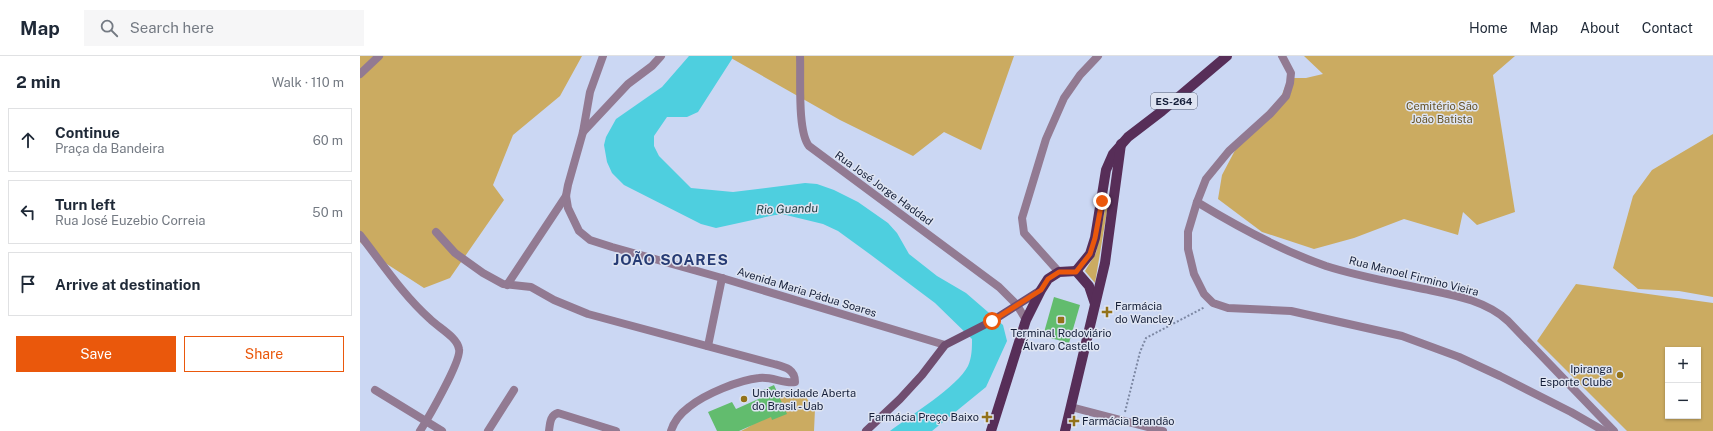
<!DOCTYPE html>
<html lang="en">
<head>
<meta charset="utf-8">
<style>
  body { margin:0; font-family:"Public Sans",sans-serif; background:#f6f6f7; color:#1f2937 }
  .controls { position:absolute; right:12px; bottom:12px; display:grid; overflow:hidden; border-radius:0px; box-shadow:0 1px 3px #0004 }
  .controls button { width:36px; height:36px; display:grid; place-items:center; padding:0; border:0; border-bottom:1px solid #e0e1e3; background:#fff; color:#1f2937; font:20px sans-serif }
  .stop { position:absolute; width:12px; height:12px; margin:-9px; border:3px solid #ea580c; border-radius:50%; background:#fff }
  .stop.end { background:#ea580c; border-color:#fff; box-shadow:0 1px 4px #0008 }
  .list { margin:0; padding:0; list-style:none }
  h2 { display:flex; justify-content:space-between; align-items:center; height:52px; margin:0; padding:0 16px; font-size:17px }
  h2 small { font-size:13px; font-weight:400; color:#747a83 }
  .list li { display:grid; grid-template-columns:26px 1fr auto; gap:12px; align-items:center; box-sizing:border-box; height:64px; margin:0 8px 8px; padding:0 8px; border:1px solid #e0e1e3; border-radius:0px }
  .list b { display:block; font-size:15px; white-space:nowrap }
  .list p { margin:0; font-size:13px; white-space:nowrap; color:#747a83 }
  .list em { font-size:13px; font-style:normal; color:#747a83 }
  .actions { display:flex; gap:8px; padding:12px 16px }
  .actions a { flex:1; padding:9px 0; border:1px solid #ea580c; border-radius:0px; text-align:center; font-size:14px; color:#ea580c }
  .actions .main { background:#ea580c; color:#fff }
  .icon { flex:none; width:22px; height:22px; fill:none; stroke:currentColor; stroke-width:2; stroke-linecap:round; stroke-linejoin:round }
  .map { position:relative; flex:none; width:1353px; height:375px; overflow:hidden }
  header { display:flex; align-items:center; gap:24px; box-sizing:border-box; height:56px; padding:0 20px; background:#fff; border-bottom:1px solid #e0e1e3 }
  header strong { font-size:19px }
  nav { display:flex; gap:22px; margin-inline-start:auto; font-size:14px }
  .search { width:280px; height:36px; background:#f6f6f7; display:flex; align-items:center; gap:10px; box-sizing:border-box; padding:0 14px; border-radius:0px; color:#747a83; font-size:15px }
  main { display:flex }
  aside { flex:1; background:#fff }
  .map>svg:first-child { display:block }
  .green { fill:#cbab61; fill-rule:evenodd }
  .water { fill:#4ecfdf }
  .building { fill:#62bc6e }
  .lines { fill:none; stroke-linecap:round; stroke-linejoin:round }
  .path { stroke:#7d88a3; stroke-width:2; stroke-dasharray:2 2; stroke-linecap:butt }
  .street { stroke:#927a92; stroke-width:8 }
  .secondary { stroke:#704e70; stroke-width:8 }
  .primary { stroke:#572e58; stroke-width:10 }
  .route { stroke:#ea580c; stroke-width:5 }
  .poi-dot { fill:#937219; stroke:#dee4f2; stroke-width:1.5 }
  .labels { text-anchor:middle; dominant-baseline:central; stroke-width:3; stroke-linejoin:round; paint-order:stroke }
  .shield { fill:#dee4f2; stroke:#515a70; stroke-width:1 }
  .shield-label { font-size:10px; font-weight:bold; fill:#151f39 }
  .park-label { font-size:11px; fill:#665325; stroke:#dee4f2 }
  .street-label { font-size:11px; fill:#151f39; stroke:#dee4f2 }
  .poi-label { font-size:11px; fill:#151f39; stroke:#dee4f2; text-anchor:start }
  .water-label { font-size:12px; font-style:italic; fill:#223e41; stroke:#dee4f2 }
  .district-label { font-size:15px; font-weight:bold; letter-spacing:1px; fill:#273c75; stroke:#dee4f2 }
</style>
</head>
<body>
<header>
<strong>Map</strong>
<div class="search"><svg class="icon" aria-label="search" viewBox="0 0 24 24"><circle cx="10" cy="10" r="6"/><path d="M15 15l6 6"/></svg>Search here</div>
<nav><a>Home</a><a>Map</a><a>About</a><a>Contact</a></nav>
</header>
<main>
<aside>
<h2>2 min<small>Walk · 110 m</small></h2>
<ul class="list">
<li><svg class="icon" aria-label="ahead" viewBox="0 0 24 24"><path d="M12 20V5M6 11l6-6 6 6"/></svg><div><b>Continue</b><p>Praça da Bandeira</p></div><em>60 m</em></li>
<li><svg class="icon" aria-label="left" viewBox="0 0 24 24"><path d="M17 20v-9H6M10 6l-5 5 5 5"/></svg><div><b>Turn left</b><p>Rua José Euzebio Correia</p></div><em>50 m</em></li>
<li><svg class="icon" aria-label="arrive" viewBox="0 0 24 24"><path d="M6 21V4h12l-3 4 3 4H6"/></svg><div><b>Arrive at destination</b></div></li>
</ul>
<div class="actions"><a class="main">Save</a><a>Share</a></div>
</aside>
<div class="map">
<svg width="1353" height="375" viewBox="0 0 1353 375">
  <rect width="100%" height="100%" fill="#cbd7f3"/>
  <g class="green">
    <polygon points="0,0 222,0 200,40 153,79 133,129 144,144 90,222 64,232 16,201 0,186"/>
    <polygon points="372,0 654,0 621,94 584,76 553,100 480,64 371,2"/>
    <polygon points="944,0 1155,0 1133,19 1155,156 1117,169 1103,156 1098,179 1044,163 994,182 954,193 902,176 858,143 862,119 881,83 921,41 925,31 933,22 946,22 963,18"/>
    <polygon points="1353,78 1353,241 1319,235 1278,233 1253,212 1273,140 1292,114"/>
    <polygon points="749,143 735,227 725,215 736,197 747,144"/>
    <path d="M1216 228 1353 247V375H1267L1177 285ZM1308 294H1338V360H1308Z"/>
    <path d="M440 334 455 353 454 375H381C400 366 412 354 424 337Z"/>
  </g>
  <path class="water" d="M329 0H372V3L338 56 327 61H307L294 80V90L299 100 331 132 373 136 445 127 457 128 474 134 498 146 528 167 537 177 549 198 577 220 606 237 643 269 647 285 626 331 572 375H530C550 360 598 330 608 310 612 301 612 292 612 283L575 247 511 199 478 175 463 168 426 159H415L356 172 341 168 264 129 252 117 247 106 244 89 246 81 256 63 302 31Z"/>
  <g class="building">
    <polygon points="694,241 720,249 709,287 683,280"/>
    <polygon points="414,329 427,358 412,364 411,361 379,375 357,375 348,356 372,346 376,353 405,340 403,334"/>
  </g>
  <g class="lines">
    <polyline class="path" points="765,356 780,296 786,282 845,251"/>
    <g class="street">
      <polyline points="243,0 230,36 223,76 208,129 206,140 208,152 219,175 230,184 252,191 362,222 585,289"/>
      <path d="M440 0C441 20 437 75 449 90L639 231 657 249 666 264"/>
      <polyline points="922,0 931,17 930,27 926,40 910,58 869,95 846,123 837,146 828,176 828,193 834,218 844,238 853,247 868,252 931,255 1042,280 1099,301 1140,320 1211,356 1244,375"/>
      <polyline points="0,18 19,0"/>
      <polyline points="223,76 268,28 292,10 301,0"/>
      <path d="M837 146C878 171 920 194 966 210 997 220 1031 226 1064 233 1093 239 1125 244 1148 265L1254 375"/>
      <path d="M76 176 95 197 123 217 143 228 171 231 194 244 228 258 414 308C425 311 435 313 435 326 424 328 411 320 399 322 379 324 345 338 329 351 321 357 314 365 311 375"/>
      <path d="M0 179C22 207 43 239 70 263 79 272 97 281 99 293 102 304 67 364 60 375"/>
      <polyline points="699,216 664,177 662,162 686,83 704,42 720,19 738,0"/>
      <polyline points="147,229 206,140"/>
      <polyline points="348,290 362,222"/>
      <polyline points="15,334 82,375"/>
      <polyline points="711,351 803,375"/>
      <polyline points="128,375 154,334"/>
      <path d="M189 375C190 368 190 359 198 357L256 375"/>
    </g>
    <polyline class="secondary" points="506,375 540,343 562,319 585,289 632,265 681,234"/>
    <g class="primary">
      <polyline points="716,215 730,198 735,182 746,114 753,98 768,81 802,55 867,0"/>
      <polyline points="716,215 729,230 735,248"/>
      <polyline points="631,375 666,264 681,234 688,223 699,216 716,215"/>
      <polyline points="705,375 745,207 761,88"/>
    </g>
  </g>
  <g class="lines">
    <polyline class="route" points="632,265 681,234 688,223 699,216 716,216 730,198 735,182 742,145"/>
  </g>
  <g class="poi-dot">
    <path d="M745 250h4v4h4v4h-4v4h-4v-4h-4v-4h4z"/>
    <rect x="697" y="260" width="8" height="8" rx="2"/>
    <circle cx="1260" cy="319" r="4"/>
    <circle cx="384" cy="343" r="4"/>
    <path d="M625 355h4v4h4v4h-4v4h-4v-4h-4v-4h4z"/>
    <path d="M712 359h4v4h4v4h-4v4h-4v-4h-4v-4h4z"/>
  </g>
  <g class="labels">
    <rect class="shield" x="791" y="37" width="46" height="16" rx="3"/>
    <g class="shield-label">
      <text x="814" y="45">ES-264</text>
    </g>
    <g class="park-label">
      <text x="1082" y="50">Cemitério São<tspan x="1082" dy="13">João Batista</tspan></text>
    </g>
    <g class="street-label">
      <text transform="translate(524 132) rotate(36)">Rua José Jorge Haddad</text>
      <text transform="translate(1054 220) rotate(14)">Rua Manoel Firmino Vieira</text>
      <text transform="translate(447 236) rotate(17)">Avenida Maria Pádua Soares</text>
    </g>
    <g class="poi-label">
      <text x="755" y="250">Farmácia<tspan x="755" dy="13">do Wancley</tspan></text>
      <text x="701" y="277" text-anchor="middle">Terminal Rodoviário<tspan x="701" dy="13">Álvaro Castello</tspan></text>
      <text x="1252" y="313" text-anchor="end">Ipiranga<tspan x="1252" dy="13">Esporte Clube</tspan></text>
      <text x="392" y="337">Universidade Aberta<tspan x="392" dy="13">do Brasil - Uab</tspan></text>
      <text x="619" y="361" text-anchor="end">Farmácia Preço Baixo</text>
      <text x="722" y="365">Farmácia Brandão</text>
    </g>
    <g class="water-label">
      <text transform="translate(427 153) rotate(-2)">Rio Guandu</text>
    </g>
    <g class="district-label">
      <text x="311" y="203">JOÃO SOARES</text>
    </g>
  </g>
</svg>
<div class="controls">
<button>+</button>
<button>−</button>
</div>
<div class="stop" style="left:632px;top:265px"></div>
<div class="stop end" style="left:742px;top:145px"></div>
</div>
</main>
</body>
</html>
